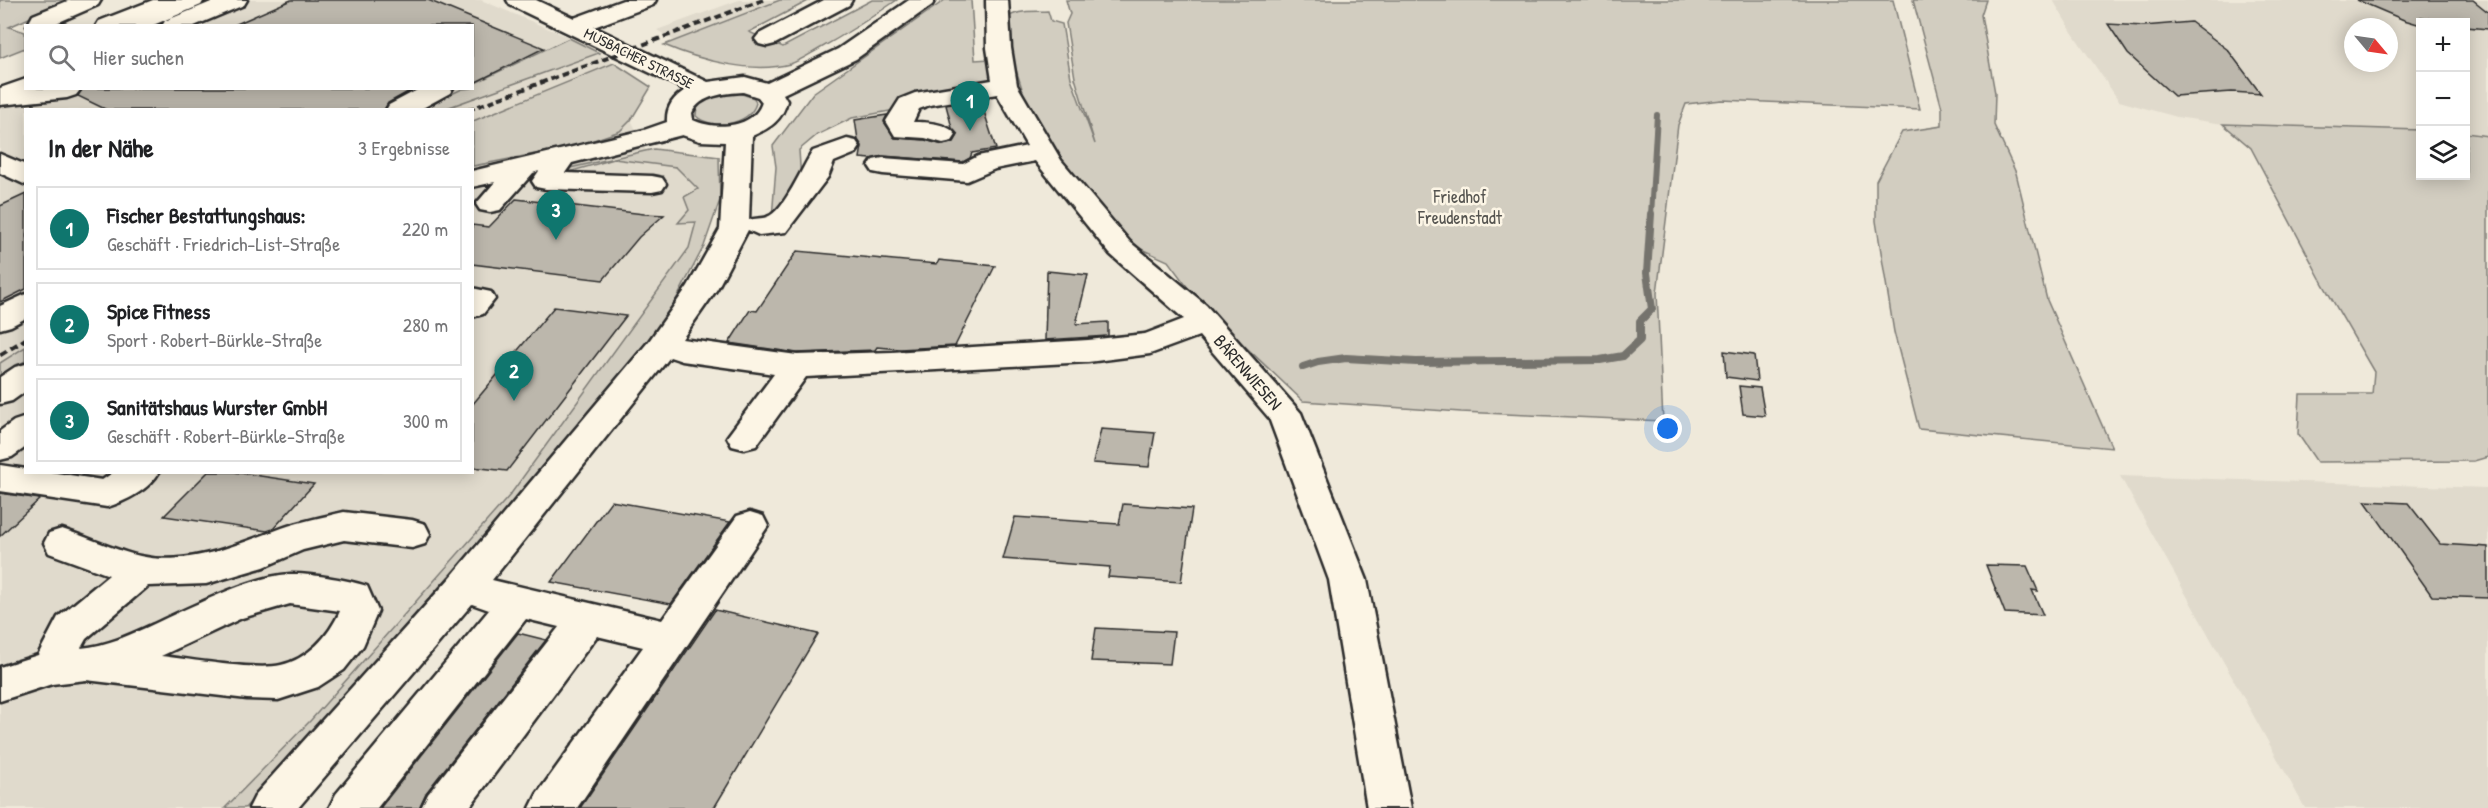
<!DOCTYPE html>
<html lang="de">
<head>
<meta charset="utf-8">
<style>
  body { margin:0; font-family:"Patrick Hand",sans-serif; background:#f6f6f6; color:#202124 }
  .controls { position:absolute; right:18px; top:18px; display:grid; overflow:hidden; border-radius:0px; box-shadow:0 3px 15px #0003 }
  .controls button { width:54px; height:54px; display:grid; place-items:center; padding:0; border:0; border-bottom:2px solid #e0e0e0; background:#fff; color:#202124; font:30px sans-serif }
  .compass { position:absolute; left:2344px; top:18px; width:54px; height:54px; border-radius:50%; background:#fff; box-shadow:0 3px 15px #0003; rotate:119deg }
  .you { position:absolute; left:1668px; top:429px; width:21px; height:21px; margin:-15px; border:4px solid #fff; border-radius:50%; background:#1a73e8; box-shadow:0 0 0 9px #1a73e833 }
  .badge { display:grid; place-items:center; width:39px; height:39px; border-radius:50%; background:#0f766e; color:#fff; font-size:20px; font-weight:700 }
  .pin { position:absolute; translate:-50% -50px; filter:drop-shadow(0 2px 3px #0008) }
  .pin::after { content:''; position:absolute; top:32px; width:21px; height:18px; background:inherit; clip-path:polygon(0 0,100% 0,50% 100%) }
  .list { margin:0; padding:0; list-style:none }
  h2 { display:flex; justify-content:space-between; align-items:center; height:78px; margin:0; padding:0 24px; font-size:26px }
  h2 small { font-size:20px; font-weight:400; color:#757577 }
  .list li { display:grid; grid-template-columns:39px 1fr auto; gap:18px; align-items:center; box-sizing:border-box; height:84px; margin:0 12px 12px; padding:0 12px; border:2px solid #e0e0e0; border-radius:0px }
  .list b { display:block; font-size:22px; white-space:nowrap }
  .list p { margin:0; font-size:20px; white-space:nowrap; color:#757577 }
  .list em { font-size:20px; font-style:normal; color:#757577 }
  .icon { flex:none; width:33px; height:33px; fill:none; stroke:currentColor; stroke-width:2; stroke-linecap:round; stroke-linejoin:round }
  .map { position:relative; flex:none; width:2488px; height:808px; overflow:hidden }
  .search { position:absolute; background:#fff; box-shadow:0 3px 15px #0003; left:24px; top:24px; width:450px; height:66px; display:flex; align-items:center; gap:15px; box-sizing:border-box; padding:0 21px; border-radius:0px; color:#757577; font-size:22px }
  .panel { position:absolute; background:#fff; box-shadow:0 3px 15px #0003; left:24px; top:108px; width:450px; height:366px; border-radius:0px }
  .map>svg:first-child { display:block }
  .built { fill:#e0dacc; fill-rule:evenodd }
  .green { fill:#d2cdc0; stroke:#7e7c76; stroke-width:1.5 }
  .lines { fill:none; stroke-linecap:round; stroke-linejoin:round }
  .stream-far1 { stroke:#75736d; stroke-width:6 }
  .stream { stroke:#75736d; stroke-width:8 }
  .building { fill:#bcb7ac; stroke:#2b2b2b; stroke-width:1.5 }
  .minor-casing { stroke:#2b2b2b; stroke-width:5 }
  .major-casing { stroke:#2b2b2b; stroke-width:5 }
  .minor { fill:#fcf5e5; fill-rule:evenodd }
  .major { fill:#fcf5e5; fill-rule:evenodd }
  .rail-far1 { stroke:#2b2b2b; stroke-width:4; stroke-dasharray:7 4; stroke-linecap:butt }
  .rail { stroke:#2b2b2b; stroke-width:4.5; stroke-dasharray:8 4.5; stroke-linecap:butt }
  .labels { text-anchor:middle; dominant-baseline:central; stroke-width:5; stroke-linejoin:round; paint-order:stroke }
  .far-street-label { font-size:15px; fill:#2b2b2b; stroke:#fcf5e5 }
  .park-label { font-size:18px; fill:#555450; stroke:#fcf5e5 }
  .street-label { font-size:18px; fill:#2b2b2b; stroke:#fcf5e5 }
</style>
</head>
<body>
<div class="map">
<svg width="2488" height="808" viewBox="0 0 2488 808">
  <rect width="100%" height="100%" fill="#efe9da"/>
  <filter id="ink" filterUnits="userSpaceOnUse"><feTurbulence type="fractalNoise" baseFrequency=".0167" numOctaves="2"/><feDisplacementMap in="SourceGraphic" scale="12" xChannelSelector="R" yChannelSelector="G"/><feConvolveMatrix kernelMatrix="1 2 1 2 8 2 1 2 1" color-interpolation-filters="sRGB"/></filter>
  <g filter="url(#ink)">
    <g class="built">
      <path d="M251 0H481L589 46 651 87 631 120 651 160 708 164 697 249 510 495 311 720 225 808H0V103L37 88H472V26L190 25ZM26 110H472V472H26Z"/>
      <polygon points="739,0 780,0 674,41 657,30"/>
      <path d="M2053 0H2488V136L2466 133V22H2420V130L2223 124 2177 117 2119 101 2072 32ZM2353 27H2389V63H2353Z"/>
      <polygon points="2120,476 2488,488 2488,808 2305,808"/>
    </g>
    <g class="green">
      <polygon points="0,0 64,0 68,1 9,27 25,32 25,48 0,58"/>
      <path d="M780 0H810L749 32 783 47 872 0H897C871 18 846 34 819 49 810 54 800 61 790 64 752 74 699 60 664 45Z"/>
      <polygon points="945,0 971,0 975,60 990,59 994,82 895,110 852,118 817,135 799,150 801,181 772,218 776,167 773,146 813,93"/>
      <path d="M1066 0H1893L1920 109 1722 100 1686 104 1678 125 1657 293 1663 421 1461 412 1303 401 1200 304 1168 261 1130 244 1068 169 1026 101 1009 48 1005 20C1014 9 1034 12 1048 11L1051 21 1062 24 1071 78 1095 144 1075 78 1066 23 1070 14Z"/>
      <polygon points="1913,0 1986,0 1981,15 1995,93 1994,125 2016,173 2047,300 2112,448 1919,429 1894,332 1876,221 1876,181 1902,132 1942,126 1942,108"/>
      <polygon points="569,38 599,53 444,109 418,110 462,89 472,88 473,84"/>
      <polygon points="614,63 651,87 631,120 620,131 576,146 473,166 473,121"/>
      <path d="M736 92 754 98 756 103C750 126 711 130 696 116 695 97 722 93 736 92Z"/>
      <polygon points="2223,124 2420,130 2420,176 2466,176 2466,133 2488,136 2488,457 2474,461 2317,462 2298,434 2300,394 2372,394 2374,372 2323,284 2251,148"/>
      <polygon points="654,149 719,157 720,200 704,246 667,317 506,511 245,808 225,808 311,720 510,495 689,248 696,222 678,223 689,210 684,197 698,189 676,167 614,159 569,172 570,168"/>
      <polygon points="25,347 25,361 0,377 0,363"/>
    </g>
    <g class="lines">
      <polyline class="stream-far1" points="1651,215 1657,115"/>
      <polyline class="stream" points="1303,367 1318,362 1346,358 1416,362 1600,360 1623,356 1640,340 1640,321 1652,309 1647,273 1651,214"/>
    </g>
    <g class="building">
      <polygon points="291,0 428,0 544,48 472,84 472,26 232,26"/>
      <polygon points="2357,0 2473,0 2488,12 2488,29 2466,27 2466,22 2445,22 2421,17 2421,25 2404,20"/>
      <polygon points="2191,22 2228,50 2261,94 2232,92 2174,96 2128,54 2108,24 2144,26"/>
      <polygon points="82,88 415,88 388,103 384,110 107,110 78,96"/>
      <polygon points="980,99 996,149 972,153 970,158 963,162 883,156 871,159 860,158 862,146 858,140 855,120 887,115 884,122 895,138 925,140 943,145 954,142 958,135 952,128 946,105"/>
      <polygon points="26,194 26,289 0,302 0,206"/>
      <polygon points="516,199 644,214 664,215 639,237 603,280 472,264 472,225 489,227"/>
      <polygon points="797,251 937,264 939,260 995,266 955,346 900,349 877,347 875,350 797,353 729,343 750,310 757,311"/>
      <polygon points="1047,271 1088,275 1076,324 1108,322 1108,336 1045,340"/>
      <polygon points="554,307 626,316 507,471 472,467 472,405"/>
      <polygon points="1724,351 1754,355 1757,381 1726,377"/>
      <polygon points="1739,386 1760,388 1765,416 1743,414"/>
      <polygon points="1101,429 1155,433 1149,467 1093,463"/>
      <polygon points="208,472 234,472 314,484 273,529 267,531 164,516"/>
      <polygon points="0,493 40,499 0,536"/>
      <polygon points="611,501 730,522 671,604 551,582"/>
      <polygon points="2365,501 2408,503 2440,544 2488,547 2488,598 2432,596"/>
      <polygon points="1123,504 1192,509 1181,582 1108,577 1110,567 1003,559 1015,517 1119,524"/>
      <polygon points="1986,565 2027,566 2038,591 2032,590 2043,615 2005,613"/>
      <polygon points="715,610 818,634 714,808 580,808"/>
      <polygon points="1096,628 1174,632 1170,664 1091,661"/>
      <polygon points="518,633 546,640 426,793 419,808 380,808"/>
    </g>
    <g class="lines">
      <g class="minor-casing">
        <g id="minor">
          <polygon points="70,0 101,0 98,5 50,26 27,26 33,15"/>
          <polygon points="153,0 184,0 181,5 129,26 96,26 99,21"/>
          <path d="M507 0H536L574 18 623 0H656L653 5 594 27 708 82 745 77 767 83 838 49 909 0H935L932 5 856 59 783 94 787 101C782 121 770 128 752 136L749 220C755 218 762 219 767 217 784 212 803 165 813 151L847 139 856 141 860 147 856 153 834 162 828 177 786 232 759 235 748 230 717 289 682 339 797 355 892 352 1088 340 1145 334 1184 319 1110 254 1035 161 995 169 967 181 883 174 873 172 869 166 873 160 883 158 963 164 978 156 1027 146 997 94 930 105 919 109 913 122C927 122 948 123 956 135L952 141 943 143 925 138 895 136 886 121 900 99 915 93 992 80 987 48 986 0H1008L1011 48 1017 85 1061 160 1130 242 1206 305 1301 413 1367 580 1411 808H1367L1329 580 1269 418 1199 336 1150 354 1088 362 806 377 756 446 744 449 732 446 727 437 774 374 682 361 670 357 492 580 662 620 737 516 750 512 763 516 768 526 577 808H530L537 794 643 647 597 636 469 808H421L428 794 559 627 526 619 377 808H329L336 794 489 610 472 604 298 808H249L256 794 450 578 649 341 688 286 720 229 725 142 700 141 682 135 572 163 565 173 652 176 662 178 666 184 662 190 652 192 546 189 536 187 532 181 539 171 533 173 500 210 490 212 480 210 476 204 495 182 472 187V171L644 130 667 122C666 108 673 97 686 90L510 5ZM743 92 758 97 762 102C754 129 714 130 693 120L692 113C700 95 726 93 743 92Z"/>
          <polygon points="824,0 852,0 849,5 775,44 767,46 759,44 755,39 759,34"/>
          <polygon points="26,87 26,88 80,90 76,95 67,98 0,105 0,89"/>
          <polygon points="421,88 453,88 450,93 419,110 386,110 389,105"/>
          <polygon points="0,154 26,165 26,185 0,173"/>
          <polygon points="472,288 491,292 495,299 483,314 472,317"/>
          <polygon points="26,294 26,318 11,326 0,329 0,306"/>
          <polygon points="26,364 26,391 12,401 0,404 0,377 15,367"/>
          <polygon points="26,417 26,447 12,457 0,460 0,431 14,421"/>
          <path d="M0 465 26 469V472H50L102 480 114 472H159C150 489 125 502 107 507L0 491Z"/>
          <path d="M344 512 412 520 425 524 430 534 425 544 412 548 344 540 303 550 264 567 206 584 148 586 86 639 81 648C107 646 132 634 156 623 191 607 252 576 290 574 309 573 349 580 367 586L378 611 363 646 344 670 318 687 278 700 247 699 86 680 52 684 0 701V667L38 655 58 617 109 575 49 553 44 543 49 533 62 529C88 537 114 550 140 556 188 567 239 544 282 528 302 521 323 517 344 512ZM290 604 340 611C329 636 308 659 281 665 256 671 190 659 161 656L242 618Z"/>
        </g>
      </g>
      <g class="major-casing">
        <g id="major">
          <polygon points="173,0 204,0 201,5 151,26 119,26 122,21"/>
          <polygon points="216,0 247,0 244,5 194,26 162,26 165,21"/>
          <polygon points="26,79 26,88 37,88 35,91 0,105 0,88"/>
        </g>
      </g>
      <use href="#minor" class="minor"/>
      <use href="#major" class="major"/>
      <polyline class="rail-far1" points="468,110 763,0"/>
      <polyline class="rail" points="0,355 26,339"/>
    </g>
  </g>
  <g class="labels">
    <g class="far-street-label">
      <text transform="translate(639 58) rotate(26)">MUSBACHER STRASSE</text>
    </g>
    <g class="park-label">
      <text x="1460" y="196">Friedhof<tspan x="1460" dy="21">Freudenstadt</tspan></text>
    </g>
    <g class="street-label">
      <text transform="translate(1248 372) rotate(49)">BÄRENWIESEN</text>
    </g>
  </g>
</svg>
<div class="controls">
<button>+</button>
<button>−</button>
<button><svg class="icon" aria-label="layers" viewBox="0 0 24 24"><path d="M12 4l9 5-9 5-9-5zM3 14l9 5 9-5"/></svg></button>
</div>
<svg class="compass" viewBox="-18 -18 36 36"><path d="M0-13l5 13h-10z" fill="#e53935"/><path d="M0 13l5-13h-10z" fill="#757577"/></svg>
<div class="you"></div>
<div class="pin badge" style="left:970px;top:131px">1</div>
<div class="pin badge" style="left:514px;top:401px">2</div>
<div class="pin badge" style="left:556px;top:240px">3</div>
<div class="search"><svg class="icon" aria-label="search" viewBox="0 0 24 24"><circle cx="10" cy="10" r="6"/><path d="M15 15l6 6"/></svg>Hier suchen</div>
<section class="panel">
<h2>In der Nähe<small>3 Ergebnisse</small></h2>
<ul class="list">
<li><span class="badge">1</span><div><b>Fischer Bestattungshaus:</b><p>Geschäft · Friedrich-List-Straße</p></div><em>220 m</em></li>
<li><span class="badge">2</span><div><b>Spice Fitness</b><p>Sport · Robert-Bürkle-Straße</p></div><em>280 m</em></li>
<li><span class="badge">3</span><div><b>Sanitätshaus Wurster GmbH</b><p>Geschäft · Robert-Bürkle-Straße</p></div><em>300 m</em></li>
</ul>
</section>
</div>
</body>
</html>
